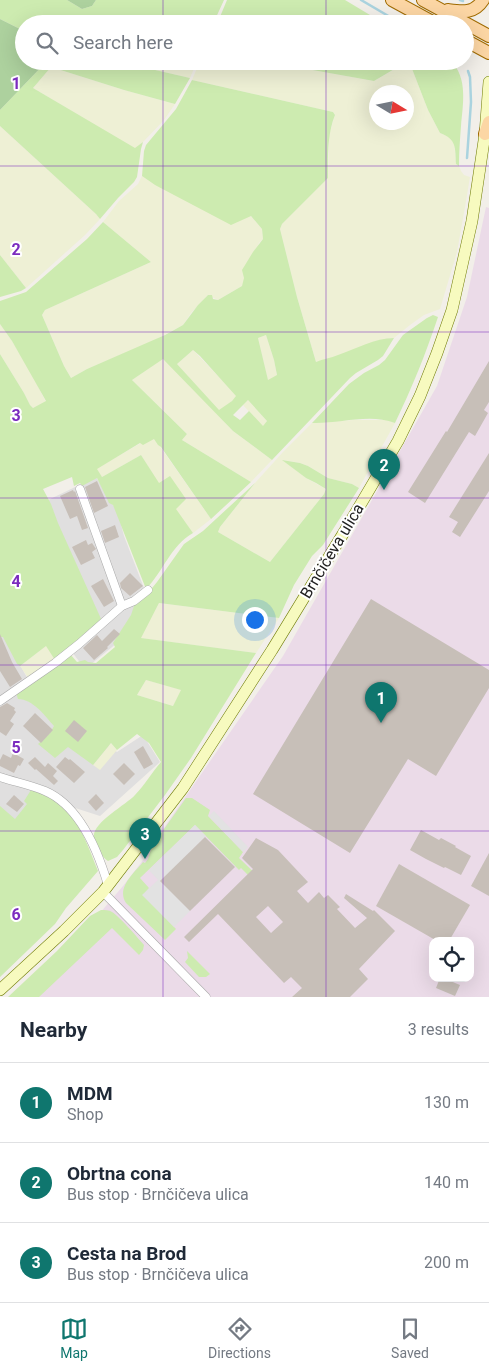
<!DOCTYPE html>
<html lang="en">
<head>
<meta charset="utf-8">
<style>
  body { margin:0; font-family:Roboto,sans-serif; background:#f2f2f3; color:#1f2937 }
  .controls { position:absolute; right:15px; bottom:15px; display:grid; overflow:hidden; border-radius:10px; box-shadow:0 5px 20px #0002 }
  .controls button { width:45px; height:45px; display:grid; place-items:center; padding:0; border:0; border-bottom:1px solid #e0e1e3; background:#fff; color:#1f2937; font:25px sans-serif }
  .compass { position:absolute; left:369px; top:85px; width:45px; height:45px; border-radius:50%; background:#fff; box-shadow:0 5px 20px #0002; rotate:100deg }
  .you { position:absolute; left:254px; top:619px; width:18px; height:18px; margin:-12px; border:4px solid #fff; border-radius:50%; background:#1a73e8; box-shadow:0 0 0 8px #1a73e833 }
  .badge { display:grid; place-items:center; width:32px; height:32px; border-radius:50%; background:#0f766e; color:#fff; font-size:16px; font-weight:700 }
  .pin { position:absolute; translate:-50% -41px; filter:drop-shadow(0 1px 2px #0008) }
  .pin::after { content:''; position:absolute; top:26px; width:18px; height:15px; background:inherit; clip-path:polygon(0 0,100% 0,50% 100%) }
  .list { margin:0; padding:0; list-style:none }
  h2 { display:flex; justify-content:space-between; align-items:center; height:65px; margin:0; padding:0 20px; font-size:21px }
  h2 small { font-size:16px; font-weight:400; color:#747a83 }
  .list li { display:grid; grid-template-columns:32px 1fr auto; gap:15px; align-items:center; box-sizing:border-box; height:80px; padding:0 20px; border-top:1px solid #e0e1e3 }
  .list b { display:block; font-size:19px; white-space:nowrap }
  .list p { margin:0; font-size:16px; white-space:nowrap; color:#747a83 }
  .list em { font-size:16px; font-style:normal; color:#747a83 }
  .icon { flex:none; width:28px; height:28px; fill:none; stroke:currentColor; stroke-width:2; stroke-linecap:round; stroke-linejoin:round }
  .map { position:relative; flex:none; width:489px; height:997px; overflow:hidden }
  .search { position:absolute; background:#fff; box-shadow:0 5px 20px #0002; left:15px; right:15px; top:15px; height:55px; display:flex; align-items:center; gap:12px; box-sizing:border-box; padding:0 18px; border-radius:28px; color:#747a83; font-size:19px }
  .sheet { height:305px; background:#fff }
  nav { display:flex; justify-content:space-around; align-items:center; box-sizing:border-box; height:70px; border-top:1px solid #e0e1e3; background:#fff; font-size:14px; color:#747a83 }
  nav a { display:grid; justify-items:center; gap:2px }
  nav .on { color:#0f766e }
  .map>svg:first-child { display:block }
  .residential { fill:#e0dfdf }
  .industrial { fill:#ebdbe8; fill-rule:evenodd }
  .farmland { fill:#eef0d5; fill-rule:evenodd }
  .grass { fill:#cdebb0; fill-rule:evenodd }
  .forest { fill:#add19e }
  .parking { fill:#e2e2e2 }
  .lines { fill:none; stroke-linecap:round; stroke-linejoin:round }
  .stream { stroke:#aad3df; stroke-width:2.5 }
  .building { fill:#c7bfb8; fill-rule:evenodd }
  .street-casing { stroke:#a9a9a9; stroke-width:9 }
  .secondary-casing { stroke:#707d05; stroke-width:12 }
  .primary-casing { stroke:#a06b00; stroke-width:14 }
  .street { stroke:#fff; stroke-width:8 }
  .secondary { stroke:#f7fabf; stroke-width:11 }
  .primary { stroke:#fcd6a4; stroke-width:12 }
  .grid { fill:none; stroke:#7b2cbf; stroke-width:1; stroke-opacity:0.55 }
  .labels { text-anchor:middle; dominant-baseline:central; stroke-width:4; stroke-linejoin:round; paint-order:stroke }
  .street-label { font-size:16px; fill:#222; stroke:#fff }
  .grid-label { font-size:16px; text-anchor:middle; font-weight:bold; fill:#7b2cbf; stroke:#fff; stroke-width:4; stroke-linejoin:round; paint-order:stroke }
</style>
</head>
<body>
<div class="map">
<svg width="489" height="997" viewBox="0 0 489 997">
  <rect width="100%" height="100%" fill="#f2efe9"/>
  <g class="residential">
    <polygon points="96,477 115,508 119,517 124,536 147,596 117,643 85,669 72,652 46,501"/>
    <polygon points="0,632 5,635 25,674 60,727 71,714 117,752 143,735 160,762 100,816 38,796 15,822 0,810"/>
  </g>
  <path class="industrial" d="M486 207 489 208V997H28L123 886 147 855 152 845 283 656 437 386 467 297ZM433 941H470V978H433Z"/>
  <g class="farmland">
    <polygon points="116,61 197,61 190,78"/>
    <path d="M200 61H262L374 81 409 61 428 110 440 133 450 137 454 141 456 164 459 166 461 171 464 175 470 177 465 207 457 252 440 309 424 315 410 325 394 338H390L335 357 316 362 297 297 280 229 282 224 328 178 329 135 335 115 333 112 192 80ZM376 92H406V122H376Z"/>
    <polygon points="51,67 124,90 175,104 164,120 143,142 135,149 33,88"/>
    <polygon points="0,126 96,214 100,219 85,235 26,288 0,255"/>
    <polygon points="142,176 155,185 251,216 262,229 263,239 259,243 242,286 218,300 208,295 191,313 183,325 151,342 87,369 71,378 64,366 42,315 45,310 151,262 103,222 119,201 138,184"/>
    <polygon points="0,324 12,341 30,371 46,402 44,403 33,408 30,405 24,393 0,354"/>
    <polygon points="266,335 274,360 277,376 268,381 258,338"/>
    <polygon points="193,350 237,396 232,401 219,411 177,364"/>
    <polygon points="162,359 167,362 233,431 272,460 251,482 182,440 187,434 132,380"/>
    <polygon points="248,400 267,421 263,427 243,405"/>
    <polygon points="353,420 387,420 395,423 359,488 352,484 328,478 308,466 300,463 283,460 306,478 326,489 324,494 270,562 218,532 220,527 255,483 283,452 312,423"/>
    <polygon points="154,438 211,519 193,533 175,509 183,502 170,477 159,484 141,455 102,477 96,469 141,443"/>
    <polygon points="159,603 279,618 256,653 140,638"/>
    <polygon points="47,645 55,660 29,679 20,666"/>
    <polygon points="146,680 182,690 173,706 137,695"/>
    <polygon points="111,743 117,750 100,770 93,765"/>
  </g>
  <g class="grass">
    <polygon points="0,0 67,0 82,9 92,6 96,0 224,0 213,24 84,24 77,22 75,24 24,24 24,31 0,19"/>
    <polygon points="227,0 345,0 385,24 217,24"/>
    <polygon points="47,61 116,61 190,78 175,104 124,90 51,67 33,88 135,148 143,142 141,149 137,177 134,182 118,198 100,219 96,214 0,126 0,110"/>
    <polygon points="262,61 408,61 374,81"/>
    <path d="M409 61H451C468 78 463 104 461 126 460 139 459 152 459 166L456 164C455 148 457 139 440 133L428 110Z"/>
    <path d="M192 80 333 112 335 115C327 135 328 157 328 178L282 224 280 229 297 297 316 362C323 359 331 358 338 355 356 349 375 338 394 338L383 356 378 360 356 373 350 378 272 460 233 431 163 359 132 380 187 434 182 440 251 482 211 519 161 447 158 445 154 439 143 445 140 443 97 469 102 477 141 455 159 483 170 476 186 499 176 509 193 533C171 545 163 572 146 589L113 505 109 503 97 478 82 486 80 483 74 486 72 477 43 489 51 504 58 523 102 621 55 660 46 646 20 666 17 664 3 637H0V354L24 393 30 405 33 408 46 401 12 341 0 324V301L26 292 87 239 103 222 151 262 45 310 42 315 64 366 71 378 87 369 165 335 183 325 198 305 208 295H212L213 299 218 300 242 286 244 278 242 270 253 252 263 239 262 229 251 216 231 225 155 185 142 176 144 151 146 145 176 109ZM266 335 274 360 277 375 268 380 258 338ZM193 350 200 356 236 396 232 401 219 410 177 364ZM248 400 267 421 263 426 249 411 240 420 233 415Z"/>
    <polygon points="0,255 26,288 21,291 0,297"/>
    <path d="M433 315 438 317C426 353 412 388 395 423 369 413 339 424 312 423L349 384 364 373 379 365 385 360 403 335 427 318Z"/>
    <path d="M282 460 300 463 308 466 328 478 352 484 359 488 323 545 312 556 294 585 279 618 159 603 141 638 256 653 191 758 165 795 123 850 117 857 108 861C102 857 100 852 97 846 96 843 94 841 94 838 91 823 126 805 135 795 145 785 152 772 161 762L149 743 137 734 117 750 111 743 93 765 68 747 55 758 38 744 50 733 54 726C45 716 33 699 18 699L16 693 70 654 77 662 85 660 88 662 96 663 115 647 113 643 131 615 135 603 148 593 157 582 184 544 203 531 255 483 220 527 218 532 270 562 324 494 326 489 316 483 306 478ZM146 680 181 690 173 706 137 695Z"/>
    <path d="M31 790C74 803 83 833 98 871L66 908 55 924 0 977V806L15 819 27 804 24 801Z"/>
    <path d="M186 798H192L210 810 208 816 243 852 239 858 259 877 253 880 241 868 239 870 195 825 140 878 149 888 143 895 176 929 165 940 126 903C116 888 134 873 143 862L145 863 148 859 152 846Z"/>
    <path d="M101 910C105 910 109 910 112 912 120 917 137 937 144 945L143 950 139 955 112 928 39 997H8L57 951 90 916Z"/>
    <polygon points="187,951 210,974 206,977 199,977 185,962 188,958"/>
  </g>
  <g class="forest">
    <polygon points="67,0 96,0 92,6 82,9"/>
    <polygon points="0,19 24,31 24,61 47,61 0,110"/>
  </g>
  <g class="parking">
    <polygon points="214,811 248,847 243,852 209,816"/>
    <polygon points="195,825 206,836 161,881 190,911 174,927 142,895 158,880 149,870"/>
  </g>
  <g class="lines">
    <g class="stream">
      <polyline points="361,0 402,24"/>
      <polyline points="460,0 463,1"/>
      <polyline points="467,158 471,102 470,77 468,71"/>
    </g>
  </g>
  <g class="building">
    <polygon points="489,361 489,402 484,410 488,413 475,436 469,432 425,503 408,492 446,431 447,432"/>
    <polygon points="489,453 489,491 460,537 452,532 458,522 449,517"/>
    <polygon points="97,481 108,506 94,513 85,487"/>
    <polygon points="73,490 74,492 75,491 88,528 82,530 77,516 70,519 60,496"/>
    <polygon points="115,525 119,537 105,543 101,531"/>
    <polygon points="86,540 88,545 92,543 96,549 92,552 95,558 81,565 72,547"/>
    <polygon points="130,573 143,586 130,596 121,588 120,583"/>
    <polygon points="103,579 114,601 104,607 91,586"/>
    <polygon points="371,599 489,670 489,688 436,776 408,759 350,853 253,794"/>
    <polygon points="114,629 120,634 107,647 108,648 94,660 83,648 97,635 102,641"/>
    <polygon points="0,634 12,662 22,679 10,687 0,671"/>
    <polygon points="7,703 15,708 14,710 16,712 10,721 14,724 6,736 0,732 0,707"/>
    <polygon points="35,713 53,730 41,743 23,726"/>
    <polygon points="74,720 87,731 78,742 65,731"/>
    <polygon points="143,746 153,764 144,769 134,752"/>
    <polygon points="13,753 24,759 20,766 18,765 14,773 0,766 0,760 3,754 11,758"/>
    <polygon points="35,757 45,767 48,763 57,771 53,776 58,781 54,785 36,769 35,770 28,763"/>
    <polygon points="65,757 69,760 70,759 85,772 74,783 56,767"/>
    <polygon points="124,763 135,774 124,785 113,774"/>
    <polygon points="96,794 104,803 96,811 88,802"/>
    <polygon points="14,795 24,804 17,812 6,804"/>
    <polygon points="421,830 439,840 441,838 456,846 455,847 471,856 461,875 445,867 444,868 426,859 410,850"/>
    <polygon points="205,837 235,867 190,911 160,881"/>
    <path d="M256 838 278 850 308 882 297 891 308 903 319 892 324 898 328 895 340 907 337 909 355 928 367 918 344 898 346 894 373 911 374 910 395 931 359 969 368 979 350 997H292L302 988 291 977 284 983 218 914 189 942 184 937 253 869 242 858ZM268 906 283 922 271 933 256 917Z"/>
    <polygon points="489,853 489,896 471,886"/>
    <polygon points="399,864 470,905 449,941 437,941 376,906"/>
    <polygon points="440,978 443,978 460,985 455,996 436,988"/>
  </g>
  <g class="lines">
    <g class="street-casing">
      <g id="street">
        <polyline points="80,489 122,606"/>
        <polyline points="0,701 55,663 79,644 122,606 134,601 148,590"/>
        <path d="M0 777C15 782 31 785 45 791 80 806 98 851 108 885"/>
        <polyline points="103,892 206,997"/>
      </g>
    </g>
    <g class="secondary-casing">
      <polyline id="secondary" points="0,990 64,931 103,892 183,788 272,650 346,529 398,441 420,396 437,353 452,310 472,221 485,134 489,82"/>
    </g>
    <g class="primary-casing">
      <g id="primary">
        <polyline points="392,0 436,24"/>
        <polyline points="423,0 489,36"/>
        <path d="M448 10C462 12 474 14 483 0"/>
        <polyline points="465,40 489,53"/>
        <polyline points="485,134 489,122"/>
      </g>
    </g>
    <use href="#street" class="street"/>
    <use href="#secondary" class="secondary"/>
    <use href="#primary" class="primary"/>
  </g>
  <path class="grid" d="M163 0V24M326 0V24M163 61V997M326 61V997M0 166H489M0 332H489M0 498H489M0 665H489M0 831H489"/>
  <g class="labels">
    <g class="street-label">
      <text transform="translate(332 551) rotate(-59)">Brnčičeva ulica</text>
    </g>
  </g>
  <g class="grid-label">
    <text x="16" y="89">1</text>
    <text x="16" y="255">2</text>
    <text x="16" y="421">3</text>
    <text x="16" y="587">4</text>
    <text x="16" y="753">5</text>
    <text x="16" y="920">6</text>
  </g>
</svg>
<div class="controls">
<button><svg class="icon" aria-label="locate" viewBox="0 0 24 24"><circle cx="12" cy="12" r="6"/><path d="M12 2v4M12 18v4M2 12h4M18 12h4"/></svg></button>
</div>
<svg class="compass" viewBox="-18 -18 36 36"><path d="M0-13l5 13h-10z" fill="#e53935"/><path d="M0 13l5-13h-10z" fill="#747a83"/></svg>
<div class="you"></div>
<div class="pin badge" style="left:381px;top:723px">1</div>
<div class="pin badge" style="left:384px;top:490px">2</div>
<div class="pin badge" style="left:145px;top:859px">3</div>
<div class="search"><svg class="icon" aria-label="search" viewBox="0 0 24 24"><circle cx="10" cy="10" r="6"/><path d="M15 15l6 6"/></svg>Search here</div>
</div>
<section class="sheet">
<h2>Nearby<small>3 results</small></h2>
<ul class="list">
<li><span class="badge">1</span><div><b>MDM</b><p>Shop</p></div><em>130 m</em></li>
<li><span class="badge">2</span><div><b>Obrtna cona</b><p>Bus stop · Brnčičeva ulica</p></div><em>140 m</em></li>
<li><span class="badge">3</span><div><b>Cesta na Brod</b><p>Bus stop · Brnčičeva ulica</p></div><em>200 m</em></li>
</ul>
</section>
<nav>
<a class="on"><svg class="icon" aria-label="map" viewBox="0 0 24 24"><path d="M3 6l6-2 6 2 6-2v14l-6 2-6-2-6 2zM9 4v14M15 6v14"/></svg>Map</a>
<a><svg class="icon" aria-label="directions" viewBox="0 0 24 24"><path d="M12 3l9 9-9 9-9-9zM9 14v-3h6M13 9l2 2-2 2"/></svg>Directions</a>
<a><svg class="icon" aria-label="saved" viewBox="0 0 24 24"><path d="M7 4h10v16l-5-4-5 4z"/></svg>Saved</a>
</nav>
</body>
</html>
